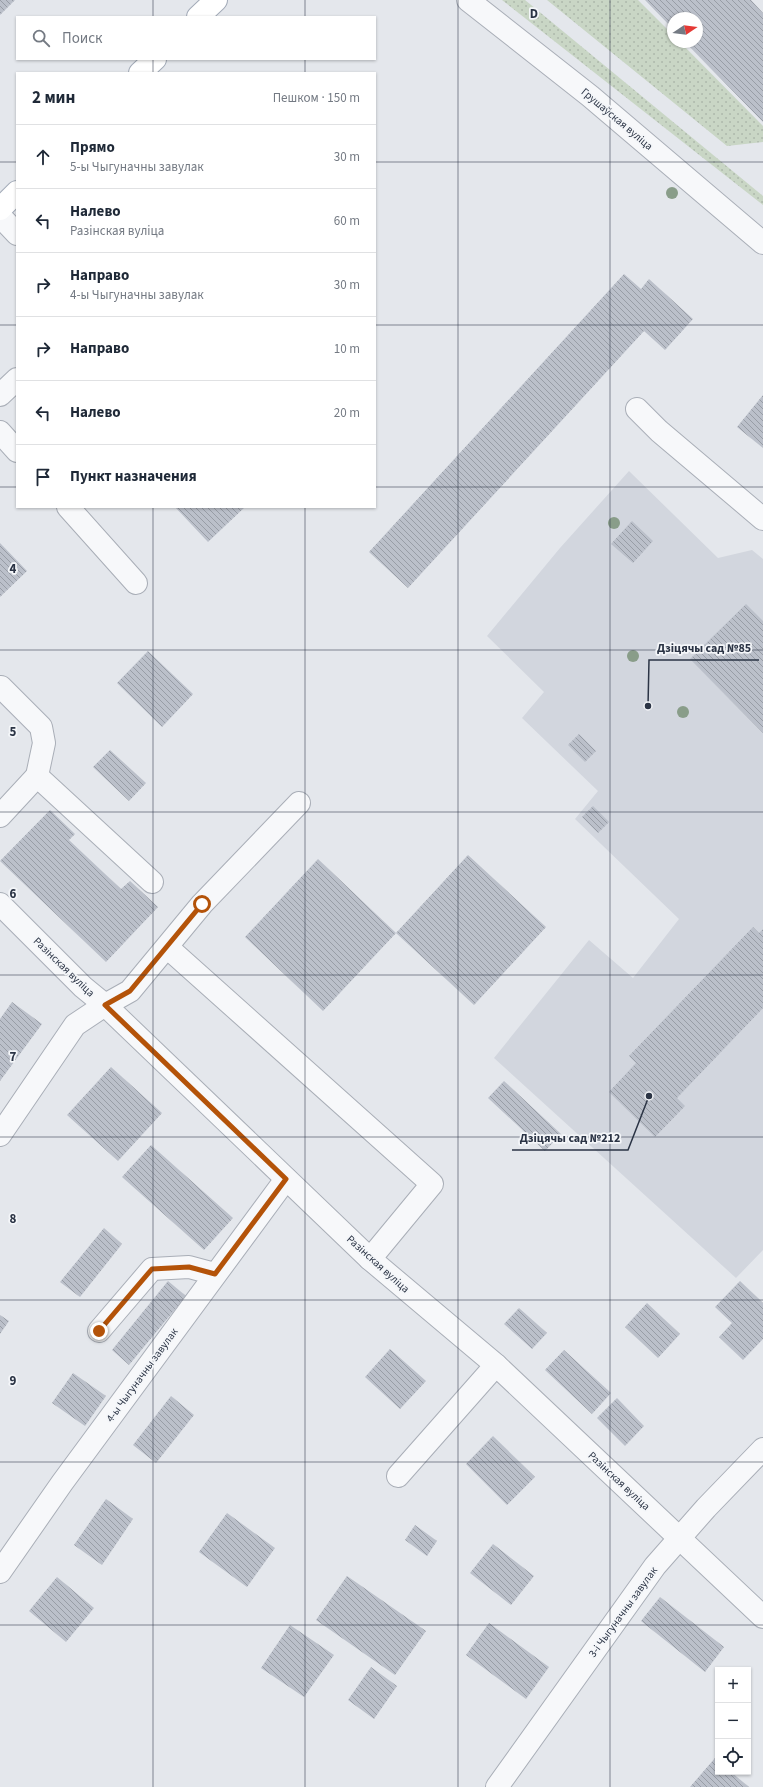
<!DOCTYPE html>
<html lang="ru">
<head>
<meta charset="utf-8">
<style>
  body { margin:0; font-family:"Source Sans 3",sans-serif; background:#f2f2f3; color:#1f2937 }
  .controls { position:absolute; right:12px; bottom:12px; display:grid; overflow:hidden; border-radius:0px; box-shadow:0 1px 3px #0004 }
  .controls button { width:36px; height:36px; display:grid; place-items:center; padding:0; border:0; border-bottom:1px solid #e0e1e3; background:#fff; color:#1f2937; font:20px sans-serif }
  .compass { position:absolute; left:667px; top:12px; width:36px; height:36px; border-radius:50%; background:#fff; box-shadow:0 1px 3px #0004; rotate:77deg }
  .stop { position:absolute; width:12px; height:12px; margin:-9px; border:3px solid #b45309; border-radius:50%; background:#fff }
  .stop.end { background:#b45309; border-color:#fff; box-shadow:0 1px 4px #0008 }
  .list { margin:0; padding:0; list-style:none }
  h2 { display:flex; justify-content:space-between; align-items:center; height:52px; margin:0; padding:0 16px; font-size:17px }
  h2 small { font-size:13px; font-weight:400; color:#747a83 }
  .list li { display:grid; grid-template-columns:26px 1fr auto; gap:12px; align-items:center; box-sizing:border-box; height:64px; padding:0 16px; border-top:1px solid #e0e1e3 }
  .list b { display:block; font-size:15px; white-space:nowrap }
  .list p { margin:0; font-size:13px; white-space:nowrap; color:#747a83 }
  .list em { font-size:13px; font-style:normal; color:#747a83 }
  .icon { flex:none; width:22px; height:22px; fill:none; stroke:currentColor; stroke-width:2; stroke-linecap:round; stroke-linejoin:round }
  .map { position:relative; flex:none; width:763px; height:1787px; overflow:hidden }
  .search { position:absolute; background:#fff; box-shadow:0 1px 3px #0004; left:16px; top:16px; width:360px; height:44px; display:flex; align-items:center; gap:10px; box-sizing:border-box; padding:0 14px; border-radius:0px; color:#747a83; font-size:15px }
  .panel { position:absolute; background:#fff; box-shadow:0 1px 3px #0004; left:16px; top:72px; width:360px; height:436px; border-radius:0px }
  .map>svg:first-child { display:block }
  .built { fill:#d2d6de }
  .grass { fill:url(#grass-dots) }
  .building { fill:url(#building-back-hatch) }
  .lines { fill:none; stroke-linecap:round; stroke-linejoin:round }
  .minor-casing { stroke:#a9aeb7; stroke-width:24 }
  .major-casing { stroke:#a3abb8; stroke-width:24 }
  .minor { stroke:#f7f8fa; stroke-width:22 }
  .major { stroke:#fff; stroke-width:22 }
  .tree { fill:#899d89 }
  .route { stroke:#b45309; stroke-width:5 }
  .grid { fill:none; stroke:#2b3445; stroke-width:1; stroke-opacity:0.55 }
  .labels { text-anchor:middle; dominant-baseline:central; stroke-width:3.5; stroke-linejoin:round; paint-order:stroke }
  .street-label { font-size:11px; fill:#2b3445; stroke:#f4f6f9 }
  .grid-label { font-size:13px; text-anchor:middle; font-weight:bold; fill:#2b3445; stroke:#f4f6f9; stroke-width:3.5; stroke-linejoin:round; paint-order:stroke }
  .leader { fill:none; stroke:#2b3445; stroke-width:1.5 }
  .callout-dot { fill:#2b3445; stroke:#f4f6f9; stroke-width:1.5 }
  .callout-label { font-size:12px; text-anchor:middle; font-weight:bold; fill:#2b3445; stroke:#f4f6f9; stroke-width:3.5; stroke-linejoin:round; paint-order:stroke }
</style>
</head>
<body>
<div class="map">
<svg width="763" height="1787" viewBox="0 0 763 1787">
  <defs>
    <pattern id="grass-dots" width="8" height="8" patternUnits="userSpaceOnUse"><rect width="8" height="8" fill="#c9d6c5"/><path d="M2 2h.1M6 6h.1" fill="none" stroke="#adb8ab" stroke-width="1.8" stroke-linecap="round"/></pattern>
    <pattern id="building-back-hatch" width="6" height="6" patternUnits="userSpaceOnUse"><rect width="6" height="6" fill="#bbc0ca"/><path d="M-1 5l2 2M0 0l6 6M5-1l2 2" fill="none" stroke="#989da6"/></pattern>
  </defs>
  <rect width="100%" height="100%" fill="#e4e7ec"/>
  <polygon class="built" points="629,471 718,558 752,550 763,559 763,1250 736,1278 494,1058 589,940 633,978 679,919 575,819 598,791 522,718 544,692 487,636 560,548"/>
  <g class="grass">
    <polygon points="502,0 525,0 763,196 763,205"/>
    <polygon points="547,0 638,0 673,35 673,42 680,42 763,126 763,142 727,146"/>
  </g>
  <g class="building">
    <polygon points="0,0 15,0 0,15"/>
    <polygon points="645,0 751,0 763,13 763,122 685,42 697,42 697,18 673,18 673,29"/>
    <polygon points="624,274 641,289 649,279 693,319 665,350 644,331 408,588 369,552"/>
    <polygon points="763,395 763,448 737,427"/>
    <polygon points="175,507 245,507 208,542"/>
    <polygon points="632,521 653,541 633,563 611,544"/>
    <polygon points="0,543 27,571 0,597"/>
    <polygon points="746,604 763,621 763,733 690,659"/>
    <polygon points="148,651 193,694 162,727 117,683"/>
    <polygon points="579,734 596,751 585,762 568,745"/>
    <polygon points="110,750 146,783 129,801 93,767"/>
    <polygon points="593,806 609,822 598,833 582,817"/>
    <polygon points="50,810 75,834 69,840 121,889 130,881 158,907 106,962 0,861"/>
    <polygon points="468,855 546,927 474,1005 396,933 323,1011 245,937 318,859 396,933"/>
    <polygon points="753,927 759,933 763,929 763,1008 677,1098 685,1106 655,1137 609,1092 636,1063 629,1056"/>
    <polygon points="12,1002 42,1024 0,1081 0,1019"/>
    <polygon points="111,1067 162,1113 118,1161 67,1115"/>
    <polygon points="504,1081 561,1134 545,1151 488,1098"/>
    <polygon points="151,1145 233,1218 204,1250 122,1177"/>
    <polygon points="104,1228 122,1244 80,1297 60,1282"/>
    <polygon points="168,1281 186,1296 129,1365 112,1350"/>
    <polygon points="740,1281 763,1303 763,1339 743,1360 719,1337 732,1323 715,1307"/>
    <polygon points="647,1303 680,1334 658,1358 625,1327"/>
    <polygon points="519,1308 547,1333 532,1349 504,1324"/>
    <polygon points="0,1315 9,1321 0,1334"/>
    <polygon points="390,1349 426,1381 400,1409 365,1377"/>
    <polygon points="564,1350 611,1393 592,1414 545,1370"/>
    <polygon points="73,1373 106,1396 85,1426 52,1403"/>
    <polygon points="171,1396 194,1415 156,1463 133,1445"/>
    <polygon points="617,1398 644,1426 625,1446 597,1418"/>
    <polygon points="493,1436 535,1477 507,1505 466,1464"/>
    <polygon points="106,1499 133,1519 102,1565 74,1545"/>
    <polygon points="227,1513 275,1548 247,1587 199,1552"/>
    <polygon points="415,1525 437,1541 427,1556 405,1540"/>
    <polygon points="493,1544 534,1576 511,1605 470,1573"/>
    <polygon points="347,1576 426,1631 395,1675 316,1620"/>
    <polygon points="57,1577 94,1608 66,1642 29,1611"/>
    <polygon points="660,1597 724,1647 705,1672 641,1621"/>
    <polygon points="489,1623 549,1667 526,1699 466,1655"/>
    <polygon points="290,1625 334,1655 304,1697 261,1668"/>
    <polygon points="371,1667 397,1686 374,1719 348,1700"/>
    <polygon points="715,1758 718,1760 718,1772 731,1772 749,1787 690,1787"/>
  </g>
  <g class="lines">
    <g class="minor-casing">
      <g id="minor">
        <polyline points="468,0 590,96 763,243"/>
        <polyline points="0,216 17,234"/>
        <polyline points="0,395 17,379"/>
        <polyline points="637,409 659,431 763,519"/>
        <polyline points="0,432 17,451"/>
        <polyline points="68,507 136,583"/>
        <polyline points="1,687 41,727 44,743 37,776"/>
        <polyline points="0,816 37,776 152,882"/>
        <polyline points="0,904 83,987 105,1005 370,1259 496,1365 763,1617"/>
        <polyline points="167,947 432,1184 370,1259"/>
        <polyline points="0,1135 75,1025 105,1005 130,991 202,904 299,803"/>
        <polyline points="99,1331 152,1269 189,1267 215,1274"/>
        <polyline points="398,1476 496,1365"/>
        <polyline points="0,1572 62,1483 286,1179"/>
        <polyline points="497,1787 655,1566 706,1508 763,1449"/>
      </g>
    </g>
    <g class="major-casing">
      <g id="major">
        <polyline points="198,17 216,0"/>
        <polyline points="140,73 155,59"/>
        <polyline points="0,209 17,192"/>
      </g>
    </g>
    <use href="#minor" class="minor"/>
    <use href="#major" class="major"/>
  </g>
  <g class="tree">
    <circle cx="672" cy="193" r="6"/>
    <circle cx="614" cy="523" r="6"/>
    <circle cx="633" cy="656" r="6"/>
    <circle cx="683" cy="712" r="6"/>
  </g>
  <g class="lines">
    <polyline class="route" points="99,1331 152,1269 189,1267 215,1274 286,1179 105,1005 130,991 202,904"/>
  </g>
  <path class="grid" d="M153 0V17M305 0V17M458 0V1787M610 0V1787M153 59V73M305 59V73M0 162H17M375 162H763M0 325H17M375 325H763M0 487H17M375 487H763M153 507V1787M305 507V1787M0 650H763M0 812H763M0 975H763M0 1137H763M0 1300H763M0 1462H763M0 1625H763"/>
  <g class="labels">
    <g class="street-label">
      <text transform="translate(617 119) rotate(40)">Грушаўская вуліца</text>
      <text transform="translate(64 967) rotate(44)">Разінская вуліца</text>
      <text transform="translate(378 1264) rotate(42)">Разінская вуліца</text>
      <text transform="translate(142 1375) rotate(-54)">4-ы Чыгуначны завулак</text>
      <text transform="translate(619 1481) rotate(43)">Разінская вуліца</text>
      <text transform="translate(623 1612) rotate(-54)">3-і Чыгуначны завулак</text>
    </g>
  </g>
  <g class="grid-label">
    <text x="534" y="18">D</text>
    <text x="13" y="573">4</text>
    <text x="13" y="736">5</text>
    <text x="13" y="898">6</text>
    <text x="13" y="1061">7</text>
    <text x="13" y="1223">8</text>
    <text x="13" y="1385">9</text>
  </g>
  <path class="leader" d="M648 706L649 660H759M649 1096L628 1150H512"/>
  <g class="callout-dot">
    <circle cx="648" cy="706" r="4"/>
    <circle cx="649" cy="1096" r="4"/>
  </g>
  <g class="callout-label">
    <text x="704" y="652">Дзіцячы сад №85</text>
    <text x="570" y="1142">Дзіцячы сад №212</text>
  </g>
</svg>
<div class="controls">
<button>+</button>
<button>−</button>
<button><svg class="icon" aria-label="locate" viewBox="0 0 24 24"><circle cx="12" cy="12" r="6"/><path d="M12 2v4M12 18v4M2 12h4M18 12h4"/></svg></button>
</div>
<svg class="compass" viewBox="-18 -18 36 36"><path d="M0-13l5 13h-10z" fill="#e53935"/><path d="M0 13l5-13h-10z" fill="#747a83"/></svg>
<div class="stop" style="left:202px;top:904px"></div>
<div class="stop end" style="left:99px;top:1331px"></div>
<div class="search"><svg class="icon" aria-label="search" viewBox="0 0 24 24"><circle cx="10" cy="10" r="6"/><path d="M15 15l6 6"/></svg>Поиск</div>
<section class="panel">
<h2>2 мин<small>Пешком · 150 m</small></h2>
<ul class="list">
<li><svg class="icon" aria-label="ahead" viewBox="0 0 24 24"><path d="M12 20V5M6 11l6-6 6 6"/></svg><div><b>Прямо</b><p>5-ы Чыгуначны завулак</p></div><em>30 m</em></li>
<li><svg class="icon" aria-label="left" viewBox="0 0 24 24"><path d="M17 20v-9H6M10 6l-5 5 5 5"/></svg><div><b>Налево</b><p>Разінская вуліца</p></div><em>60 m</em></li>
<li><svg class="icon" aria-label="right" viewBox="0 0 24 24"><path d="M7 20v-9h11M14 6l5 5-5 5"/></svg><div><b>Направо</b><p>4-ы Чыгуначны завулак</p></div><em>30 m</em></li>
<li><svg class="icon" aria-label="right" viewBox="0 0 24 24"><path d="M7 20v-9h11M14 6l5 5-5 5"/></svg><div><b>Направо</b></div><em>10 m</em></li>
<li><svg class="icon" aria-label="left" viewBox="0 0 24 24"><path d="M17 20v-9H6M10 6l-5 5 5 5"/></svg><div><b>Налево</b></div><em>20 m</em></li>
<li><svg class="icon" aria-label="arrive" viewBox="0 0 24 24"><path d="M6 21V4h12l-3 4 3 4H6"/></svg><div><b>Пункт назначения</b></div></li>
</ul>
</section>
</div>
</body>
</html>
